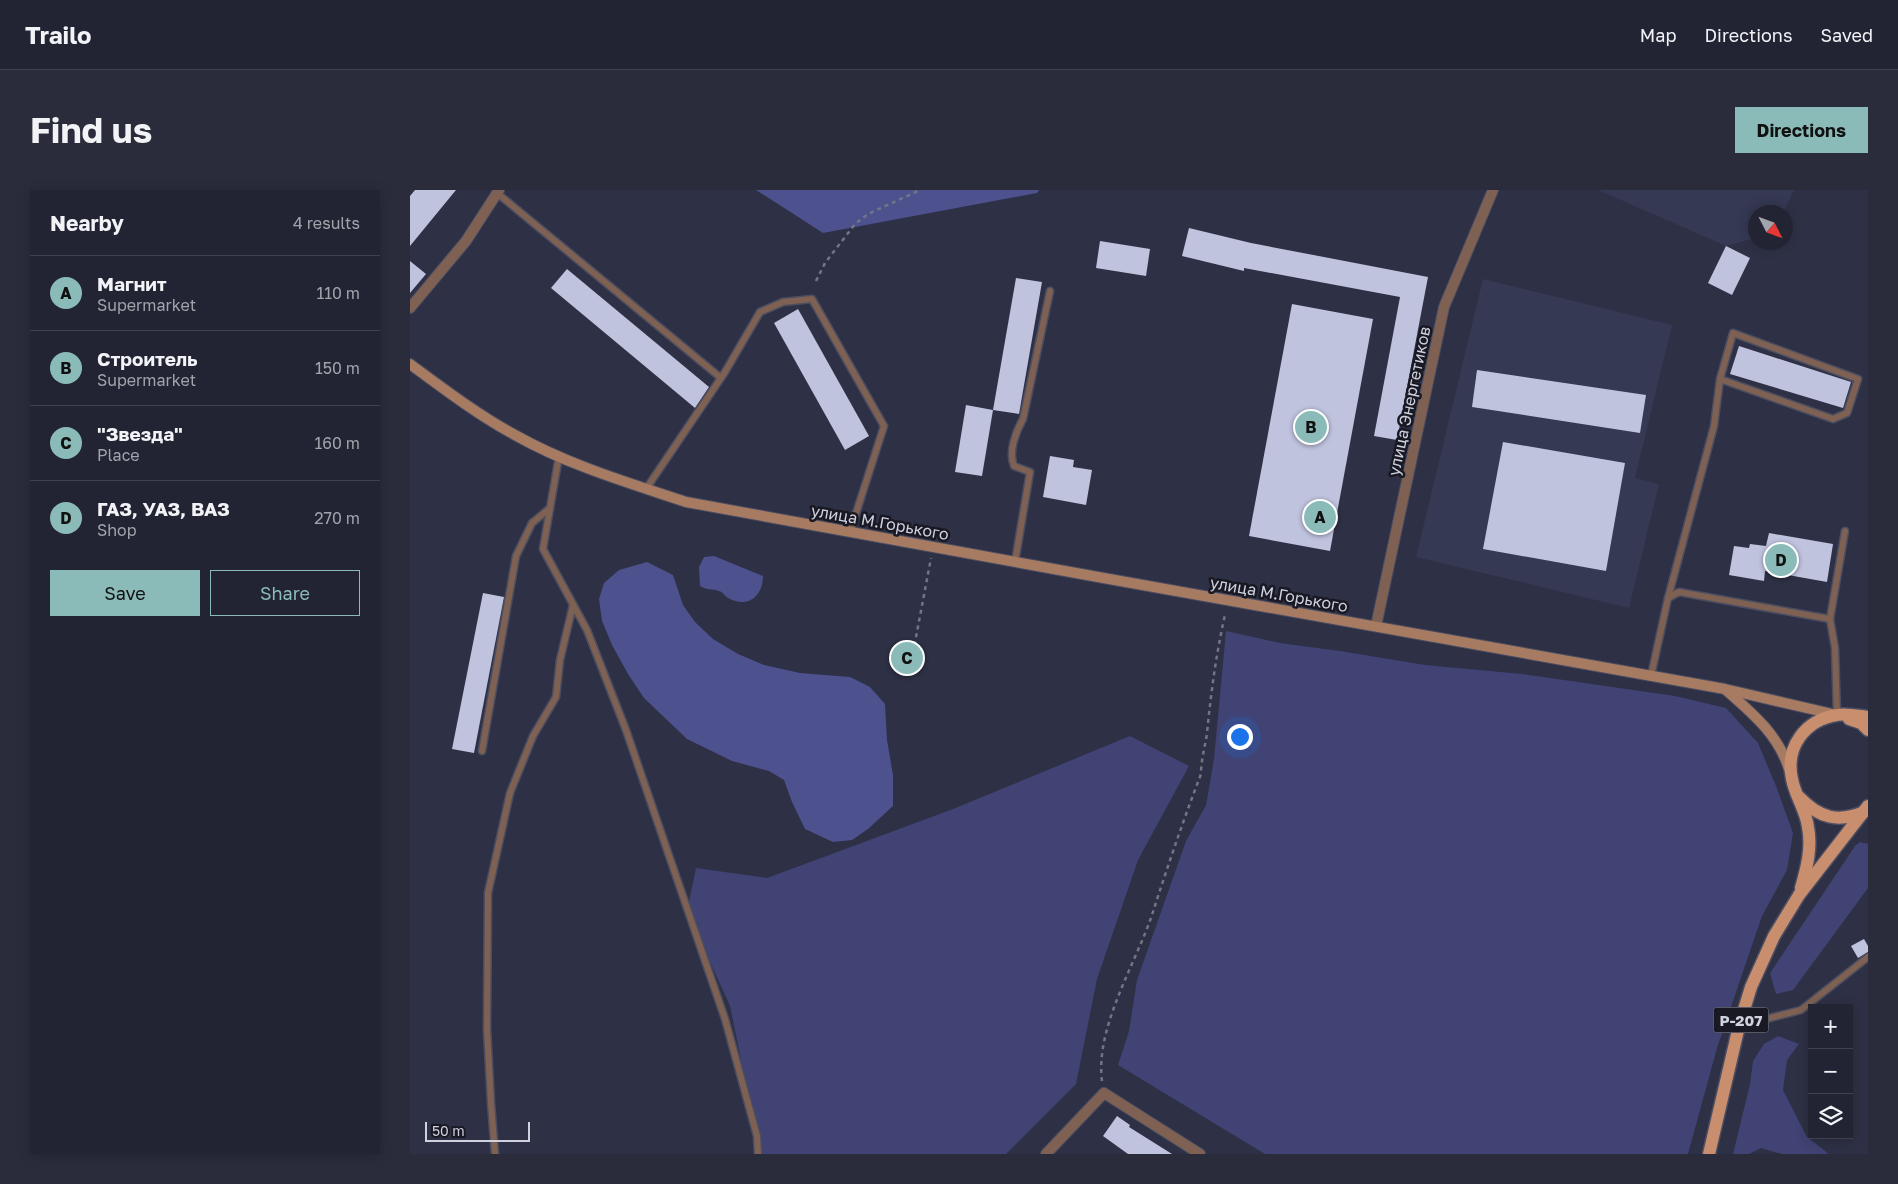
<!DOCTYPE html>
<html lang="en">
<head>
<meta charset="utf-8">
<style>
  body { margin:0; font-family:"Golos Text",sans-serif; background:#2a2c3c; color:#f1f3f6 }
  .controls { position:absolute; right:15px; bottom:15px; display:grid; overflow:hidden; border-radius:0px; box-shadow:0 2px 12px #0003 }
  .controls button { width:45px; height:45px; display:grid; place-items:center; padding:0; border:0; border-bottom:1px solid #3f414f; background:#222434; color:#f1f3f6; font:25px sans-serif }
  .compass { position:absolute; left:1338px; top:15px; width:45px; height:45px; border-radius:50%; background:#222434; box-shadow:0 2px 12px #0003; rotate:132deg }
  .scale { position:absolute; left:15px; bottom:12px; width:105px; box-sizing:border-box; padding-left:5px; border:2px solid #cfd1df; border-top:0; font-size:14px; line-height:18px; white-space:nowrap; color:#cfd1df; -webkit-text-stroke:4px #181923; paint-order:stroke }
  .you { position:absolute; left:829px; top:546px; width:18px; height:18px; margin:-12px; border:4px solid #fff; border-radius:50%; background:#1a73e8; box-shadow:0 0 0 8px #1a73e833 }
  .badge { display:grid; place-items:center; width:32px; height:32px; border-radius:50%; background:#8bbbb9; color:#111; font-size:16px; font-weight:700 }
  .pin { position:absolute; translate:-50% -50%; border:2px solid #fff; box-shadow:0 1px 5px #0006 }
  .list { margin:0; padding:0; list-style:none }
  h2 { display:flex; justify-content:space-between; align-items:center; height:65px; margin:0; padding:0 20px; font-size:21px }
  h2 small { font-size:16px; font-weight:400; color:#a2a4ac }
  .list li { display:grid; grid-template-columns:32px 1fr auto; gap:15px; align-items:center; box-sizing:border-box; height:75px; padding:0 20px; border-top:1px solid #3f414f }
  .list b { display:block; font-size:19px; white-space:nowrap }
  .list p { margin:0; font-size:16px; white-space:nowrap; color:#a2a4ac }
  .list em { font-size:16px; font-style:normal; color:#a2a4ac }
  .actions { display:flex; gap:10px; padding:15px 20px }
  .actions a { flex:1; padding:11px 0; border:1px solid #8bbbb9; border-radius:0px; text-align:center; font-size:18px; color:#8bbbb9 }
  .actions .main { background:#8bbbb9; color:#111 }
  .icon { flex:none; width:28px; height:28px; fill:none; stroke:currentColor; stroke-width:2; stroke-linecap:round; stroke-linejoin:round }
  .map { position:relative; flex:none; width:1458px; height:964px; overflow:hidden; border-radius:0px }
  header { display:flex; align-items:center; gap:30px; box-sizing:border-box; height:70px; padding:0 25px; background:#222434; border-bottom:1px solid #3f414f }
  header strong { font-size:24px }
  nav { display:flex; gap:28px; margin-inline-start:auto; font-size:18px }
  .intro { display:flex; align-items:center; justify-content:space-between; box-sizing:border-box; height:120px; padding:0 30px }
  h1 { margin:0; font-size:35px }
  .button { padding:12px 22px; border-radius:0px; background:#8bbbb9; color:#111; font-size:18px; font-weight:700 }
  main { display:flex; gap:30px; padding:0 30px }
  aside { flex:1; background:#222434; border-radius:0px; box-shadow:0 2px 12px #0003 }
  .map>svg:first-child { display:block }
  .built { fill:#363954 }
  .green { fill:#404373 }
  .forest { fill:#4d518d }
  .building { fill:#bfc3de }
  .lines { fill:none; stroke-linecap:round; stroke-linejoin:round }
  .lane-casing { stroke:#4b4d61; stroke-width:9 }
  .street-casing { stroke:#4b4d61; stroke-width:12 }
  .secondary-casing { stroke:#4b4d61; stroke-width:12 }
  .primary-casing { stroke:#4b4d61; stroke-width:15 }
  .path { stroke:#737587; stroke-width:2.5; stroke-dasharray:4 4; stroke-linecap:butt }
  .lane { stroke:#7e6152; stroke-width:6 }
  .street { stroke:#7e6152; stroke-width:10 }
  .secondary { stroke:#a77b62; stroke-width:10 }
  .primary { stroke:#c88e6e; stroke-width:12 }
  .labels { text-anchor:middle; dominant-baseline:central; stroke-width:5; stroke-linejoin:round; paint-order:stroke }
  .shield { fill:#181923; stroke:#989aa7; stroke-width:1 }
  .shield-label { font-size:15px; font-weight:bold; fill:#cfd1df }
  .street-label { font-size:16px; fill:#cfd1df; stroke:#181923 }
</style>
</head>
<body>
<header>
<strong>Trailo</strong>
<nav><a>Map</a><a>Directions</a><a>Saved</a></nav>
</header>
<div class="intro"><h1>Find us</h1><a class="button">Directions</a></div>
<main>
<aside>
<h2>Nearby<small>4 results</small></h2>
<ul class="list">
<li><span class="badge">A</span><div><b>Магнит</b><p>Supermarket</p></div><em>110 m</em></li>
<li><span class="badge">B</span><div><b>Строитель</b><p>Supermarket</p></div><em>150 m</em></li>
<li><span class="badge">C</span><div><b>&quot;Звезда&quot;</b><p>Place</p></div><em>160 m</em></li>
<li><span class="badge">D</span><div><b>ГАЗ, УАЗ, ВАЗ</b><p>Shop</p></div><em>270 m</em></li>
</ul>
<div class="actions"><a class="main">Save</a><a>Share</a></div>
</aside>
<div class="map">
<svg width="1458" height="964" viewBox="0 0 1458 964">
  <rect width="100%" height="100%" fill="#2e3045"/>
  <g class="built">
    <polygon points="1188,0 1384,0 1374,22 1346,22 1345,48 1316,56"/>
    <polygon points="1073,89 1262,135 1225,288 1249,294 1219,418 1006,367"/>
  </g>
  <g class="green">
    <polygon points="816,441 870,453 930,461 1015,475 1112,484 1265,506 1316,518 1348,553 1366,596 1383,643 1377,680 1352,726 1307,858 1278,964 855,964 708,875 719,841 727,790 776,651 796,615 804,569"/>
    <polygon points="720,546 779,576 728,670 687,789 666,894 596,964 352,964 344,933 320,816 277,721 286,678 357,688 543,619"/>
    <polygon points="1450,652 1458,654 1458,698 1383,800 1366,804 1360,783 1445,656"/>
    <polygon points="1368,846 1389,854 1377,870 1373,900 1397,947 1419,964 1372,964 1351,958 1339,964 1323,964 1340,894 1343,871 1354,854"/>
  </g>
  <g class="forest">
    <polygon points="346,0 629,0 627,3 413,43"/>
    <path d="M304 366 353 386C353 406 338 419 318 408 315 406 313 402 309 401 301 398 299 401 290 396L289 377 294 367Z"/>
    <polygon points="237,372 263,385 273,415 285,432 303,449 328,464 354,475 390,483 440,487 460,497 475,514 477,550 483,585 483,616 458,639 442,650 423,652 395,639 382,612 374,590 359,581 322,571 277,549 234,508 218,484 202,455 192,431 189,409 194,393 209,380"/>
  </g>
  <g class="building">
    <polygon points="5,0 46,0 0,56 0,6"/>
    <polygon points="779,38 841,53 1018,87 987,250 964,246 990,107 834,78 834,81 772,66"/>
    <polygon points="690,51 740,59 736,86 686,78"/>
    <polygon points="1316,56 1340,68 1322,105 1298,93"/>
    <polygon points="0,71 16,84 0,103"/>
    <polygon points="157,79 299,197 285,218 141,98"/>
    <polygon points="606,88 632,92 609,224 583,220"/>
    <polygon points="882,114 963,129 920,361 839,346"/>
    <polygon points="388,119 459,246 435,260 364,133"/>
    <polygon points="1329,156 1441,192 1433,218 1320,184"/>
    <polygon points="1067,180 1236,205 1230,243 1062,217"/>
    <polygon points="556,215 583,220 572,286 545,282"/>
    <polygon points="1093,252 1215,273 1196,381 1073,359"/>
    <polygon points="640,266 664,270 663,277 682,280 676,315 633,307"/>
    <polygon points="1359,343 1423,354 1417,392 1355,381 1354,391 1319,385 1324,356 1339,358 1340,354 1356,356"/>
    <polygon points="73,403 94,407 64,563 42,559"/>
    <polygon points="1454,749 1458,756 1458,762 1448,768 1441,756"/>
    <polygon points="707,926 720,935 719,937 762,964 718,964 693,946"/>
  </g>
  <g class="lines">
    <g class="lane-casing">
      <g id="lane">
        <polyline points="87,3 311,188"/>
        <polyline points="149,266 133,359 177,440 216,540 315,829 347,946 348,964"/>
        <polyline points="236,299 315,182 350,122 373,112 402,109 474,236 440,342"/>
        <path d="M605 372 620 282 604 276C598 262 606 241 613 229L640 101"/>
        <polyline points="1258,408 1304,236 1310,189 1323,143 1448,189 1437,223 1423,229 1310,189"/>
        <polyline points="1420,429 1435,341"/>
        <polyline points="1241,486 1258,408 1269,402 1420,429 1425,458 1427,525"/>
        <polyline points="72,561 106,366 122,333 140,318"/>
        <polyline points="1329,836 1391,820 1458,767"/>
        <polyline points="85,964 81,913 77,839 78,703 100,603 123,546 146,507 150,470 163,415"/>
      </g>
    </g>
    <g class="street-casing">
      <g id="street">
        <polyline points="0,118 56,51 89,0"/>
        <polyline points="966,436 1034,117 1083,0"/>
        <polyline points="636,964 694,903 790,964"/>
      </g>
    </g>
    <g class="secondary-casing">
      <g id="secondary">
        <path d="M0 174C34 199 68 225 105 245 158 275 219 293 276 312L688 387 1315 499 1427 525"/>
        <path d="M1316 500C1342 523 1368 544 1379 579"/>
      </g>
    </g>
    <g class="primary-casing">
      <g id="primary">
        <polyline points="1439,529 1451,533 1458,540"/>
        <path d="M1389 607C1409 628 1428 633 1454 622"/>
        <path d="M1391 698C1397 677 1402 658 1398 637 1396 620 1385 606 1382 589 1375 557 1395 530 1427 525 1436 523 1449 526 1458 527"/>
        <polyline points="1299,964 1329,836 1341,797 1364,746 1389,705 1458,616"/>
      </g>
    </g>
    <g class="path">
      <polyline points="406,91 415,73 445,34 458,24 510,0"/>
      <polyline points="503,463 521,368"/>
      <path d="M692 891C685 838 725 775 742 725 757 678 773 631 791 584 791 570 795 557 797 543 801 503 806 464 815 425"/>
    </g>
    <use href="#lane" class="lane"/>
    <use href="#street" class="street"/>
    <use href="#secondary" class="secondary"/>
    <use href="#primary" class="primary"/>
  </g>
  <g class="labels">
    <rect class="shield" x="1303.5" y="817.5" width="55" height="25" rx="4"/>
    <g class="shield-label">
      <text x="1331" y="830">Р-207</text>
    </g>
    <g class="street-label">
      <text transform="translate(999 211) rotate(-78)">улица Энергетиков</text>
      <text transform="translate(470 332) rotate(10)">улица М.Горького</text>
      <text transform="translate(869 404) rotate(10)">улица М.Горького</text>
    </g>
  </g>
</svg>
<div class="controls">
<button>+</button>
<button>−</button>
<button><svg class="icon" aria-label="layers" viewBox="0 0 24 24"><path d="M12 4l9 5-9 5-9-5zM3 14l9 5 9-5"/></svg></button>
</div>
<svg class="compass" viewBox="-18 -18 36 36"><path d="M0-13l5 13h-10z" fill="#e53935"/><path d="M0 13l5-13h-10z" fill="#a2a4ac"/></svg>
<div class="scale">50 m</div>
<div class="you"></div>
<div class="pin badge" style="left:910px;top:327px">A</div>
<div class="pin badge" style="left:901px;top:237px">B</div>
<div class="pin badge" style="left:497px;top:468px">C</div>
<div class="pin badge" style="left:1371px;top:370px">D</div>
</div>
</main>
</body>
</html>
